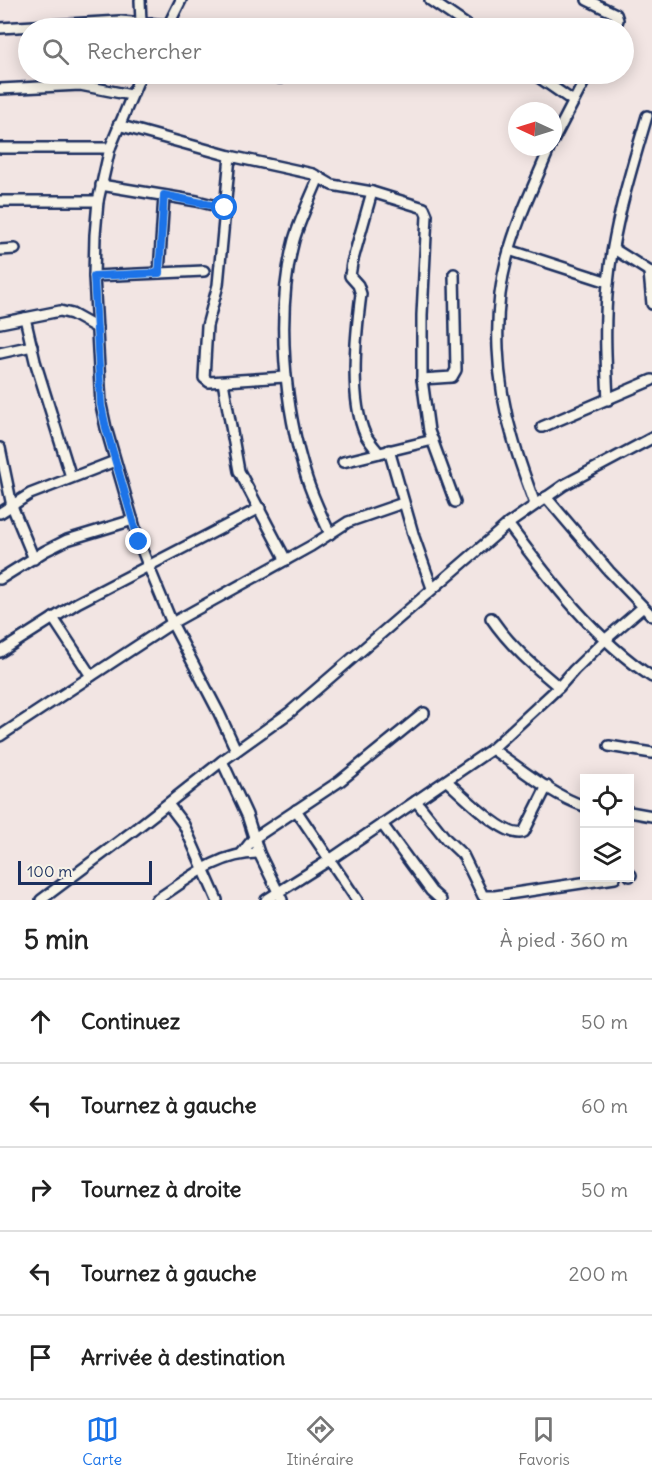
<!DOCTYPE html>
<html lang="fr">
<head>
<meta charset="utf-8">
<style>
  body { margin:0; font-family:Delius,sans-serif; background:#f6f6f6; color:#222 }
  .controls { position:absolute; right:18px; bottom:18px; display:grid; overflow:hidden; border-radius:0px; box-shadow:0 3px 15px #0003 }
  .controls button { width:54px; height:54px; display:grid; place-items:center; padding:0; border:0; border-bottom:2px solid #e0e0e0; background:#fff; color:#222; font:30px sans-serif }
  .compass { position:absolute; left:508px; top:102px; width:54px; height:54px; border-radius:50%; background:#fff; box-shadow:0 3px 15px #0003; rotate:274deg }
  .scale { position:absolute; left:18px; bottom:15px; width:134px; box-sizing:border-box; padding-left:6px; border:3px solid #1b2f5e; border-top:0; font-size:16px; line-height:21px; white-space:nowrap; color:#1b2f5e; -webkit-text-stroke:4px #f7f3e8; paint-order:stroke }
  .stop { position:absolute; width:18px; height:18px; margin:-14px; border:4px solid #1a73e8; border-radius:50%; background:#fff }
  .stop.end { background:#1a73e8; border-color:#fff; box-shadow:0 2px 6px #0008 }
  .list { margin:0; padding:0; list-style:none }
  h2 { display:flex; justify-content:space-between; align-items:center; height:78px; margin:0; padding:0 24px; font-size:26px }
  h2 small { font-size:20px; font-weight:400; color:#767676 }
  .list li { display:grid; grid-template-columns:39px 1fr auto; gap:18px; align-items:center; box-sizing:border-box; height:84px; padding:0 24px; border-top:2px solid #e0e0e0 }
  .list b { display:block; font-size:22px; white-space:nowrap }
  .list em { font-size:20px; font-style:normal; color:#767676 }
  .icon { flex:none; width:33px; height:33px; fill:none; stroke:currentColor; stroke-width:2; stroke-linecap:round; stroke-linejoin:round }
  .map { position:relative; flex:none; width:652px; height:900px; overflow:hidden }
  .search { position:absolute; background:#fff; box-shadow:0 3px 15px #0003; left:18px; right:18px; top:18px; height:66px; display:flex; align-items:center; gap:15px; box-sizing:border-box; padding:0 21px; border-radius:33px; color:#767676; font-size:22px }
  .sheet { height:498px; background:#fff }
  nav { display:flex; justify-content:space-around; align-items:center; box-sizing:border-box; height:84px; border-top:2px solid #e0e0e0; background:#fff; font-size:16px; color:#767676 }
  nav a { display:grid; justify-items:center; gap:3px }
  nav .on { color:#1a73e8 }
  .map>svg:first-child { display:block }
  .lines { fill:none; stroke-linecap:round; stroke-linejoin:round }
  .street-casing { stroke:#1b2f5e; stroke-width:14 }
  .street { stroke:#f7f3e8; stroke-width:9 }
  .route { stroke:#1a73e8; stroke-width:8 }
</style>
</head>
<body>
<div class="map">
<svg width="652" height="900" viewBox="0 0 652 900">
  <rect width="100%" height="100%" fill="#f2e5e3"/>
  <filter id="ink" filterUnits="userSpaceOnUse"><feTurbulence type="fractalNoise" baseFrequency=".0167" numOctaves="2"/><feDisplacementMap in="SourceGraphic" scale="12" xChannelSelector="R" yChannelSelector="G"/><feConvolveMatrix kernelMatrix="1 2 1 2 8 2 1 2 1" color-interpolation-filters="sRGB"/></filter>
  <g filter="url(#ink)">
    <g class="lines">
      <g class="street-casing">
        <g id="street">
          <polyline points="140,0 141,22"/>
          <polyline points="430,0 471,28"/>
          <polyline points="587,0 616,14 618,20 614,28"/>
          <polyline points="0,28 120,21 169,25 176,28"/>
          <polyline points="167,28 181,0"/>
          <polyline points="141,74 110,148 98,201 95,235 94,276 101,405 106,428 139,542 148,565 172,623 219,713 236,750"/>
          <polyline points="270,74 280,78"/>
          <polyline points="534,74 573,101"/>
          <polyline points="0,89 80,85 131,95"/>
          <polyline points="118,125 230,156 313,174 332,185 372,192 424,208 427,215 422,315 422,379 429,431 455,502"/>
          <polyline points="553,141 588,74"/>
          <polyline points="0,148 110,148"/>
          <polyline points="230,156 218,285 207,326 204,378 209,382 285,377"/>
          <path d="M319 177C311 197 300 219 294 240 275 313 284 408 307 479 313 498 322 516 330 534"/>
          <polyline points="101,185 197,201 225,208"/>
          <path d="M372 192 352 263 350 276 358 285 361 294C356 333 349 398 365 434 368 440 374 447 379 453"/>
          <polyline points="0,201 98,201"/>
          <polyline points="614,249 652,273"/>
          <polyline points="0,250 15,249"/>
          <polyline points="509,250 608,282"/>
          <polyline points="649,272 652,304"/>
          <polyline points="159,273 164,196"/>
          <polyline points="94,276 204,271"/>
          <polyline points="25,318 35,361 71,477"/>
          <polyline points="0,323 60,311 72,314 97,328"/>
          <polyline points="0,353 32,346"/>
          <polyline points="422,379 452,377 456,370 454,274"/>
          <polyline points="223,382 239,471 286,560"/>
          <path d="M608 400C606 361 604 322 608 284 613 227 631 171 647 116"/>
          <polyline points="542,427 652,380"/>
          <polyline points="0,448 12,506 34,559"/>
          <polyline points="389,450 414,537 432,588"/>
          <polyline points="343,462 433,440"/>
          <polyline points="546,497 609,571 652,616"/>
          <path d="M535 504C527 482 519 461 513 439 496 383 492 314 507 258 517 220 535 183 550 147"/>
          <polyline points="0,513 30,494 115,461"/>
          <path d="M508 524C549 579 594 639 652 677"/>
          <polyline points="0,579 45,551 67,540 133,520"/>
          <polyline points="53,618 91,676"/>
          <path d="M491 618C510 646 534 666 559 687"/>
          <polyline points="0,652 77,603 260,508"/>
          <polyline points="0,736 172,623 311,546 348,522 403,503"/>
          <polyline points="609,746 652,753"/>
          <path d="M492 749C520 768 553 796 584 806"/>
          <polyline points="222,761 247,815 259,853 282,900"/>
          <path d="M447 781C460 793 508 841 524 832L547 786"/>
          <polyline points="416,801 446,839 463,855 483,896 495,896 615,878"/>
          <polyline points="168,804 184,825 217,900"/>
          <polyline points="296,810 357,900"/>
          <polyline points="630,812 652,816"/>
          <polyline points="382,824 431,891 441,900"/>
          <polyline points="242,853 253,839 340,781 424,713"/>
          <polyline points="630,876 631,875"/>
          <polyline points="41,900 133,831 222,761 289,713 508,524 564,485 652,438"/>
          <path d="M156 900C187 880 219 852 259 853"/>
          <polyline points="266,900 331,859 492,749 559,687 574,670 606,639 643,607"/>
        </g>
      </g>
      <use href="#street" class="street"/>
    </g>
  </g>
  <g class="lines" filter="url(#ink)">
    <polyline class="route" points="139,542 106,428 101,405 94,276 159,273 164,195 225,208"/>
  </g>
</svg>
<div class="controls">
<button><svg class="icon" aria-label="locate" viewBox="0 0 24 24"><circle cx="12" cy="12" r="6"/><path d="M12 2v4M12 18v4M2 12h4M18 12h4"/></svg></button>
<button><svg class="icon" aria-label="layers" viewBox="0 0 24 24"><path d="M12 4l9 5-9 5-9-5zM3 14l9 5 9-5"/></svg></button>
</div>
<svg class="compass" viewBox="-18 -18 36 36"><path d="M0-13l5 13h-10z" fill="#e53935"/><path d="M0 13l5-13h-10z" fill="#767676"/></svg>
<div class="scale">100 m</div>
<div class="stop" style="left:225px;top:208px"></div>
<div class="stop end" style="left:139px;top:542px"></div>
<div class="search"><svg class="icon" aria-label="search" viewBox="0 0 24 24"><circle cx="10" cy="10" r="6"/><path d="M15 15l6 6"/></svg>Rechercher</div>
</div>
<section class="sheet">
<h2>5 min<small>À pied · 360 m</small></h2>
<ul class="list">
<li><svg class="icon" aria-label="ahead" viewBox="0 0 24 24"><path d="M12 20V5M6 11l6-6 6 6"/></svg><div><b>Continuez</b></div><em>50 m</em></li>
<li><svg class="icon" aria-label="left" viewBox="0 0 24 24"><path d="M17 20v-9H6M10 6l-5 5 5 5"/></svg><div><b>Tournez à gauche</b></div><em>60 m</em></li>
<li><svg class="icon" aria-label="right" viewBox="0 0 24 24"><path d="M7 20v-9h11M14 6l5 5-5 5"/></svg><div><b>Tournez à droite</b></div><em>50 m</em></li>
<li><svg class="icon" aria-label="left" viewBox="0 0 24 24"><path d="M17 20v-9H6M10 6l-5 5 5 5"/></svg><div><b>Tournez à gauche</b></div><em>200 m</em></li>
<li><svg class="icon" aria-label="arrive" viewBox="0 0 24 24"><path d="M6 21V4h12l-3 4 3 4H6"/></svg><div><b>Arrivée à destination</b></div></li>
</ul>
</section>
<nav>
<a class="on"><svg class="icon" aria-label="map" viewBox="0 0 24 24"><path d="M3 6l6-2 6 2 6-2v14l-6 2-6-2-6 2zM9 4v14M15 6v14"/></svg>Carte</a>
<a><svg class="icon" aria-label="directions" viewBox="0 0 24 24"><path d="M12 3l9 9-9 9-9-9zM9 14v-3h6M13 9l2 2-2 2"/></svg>Itinéraire</a>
<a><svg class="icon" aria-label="saved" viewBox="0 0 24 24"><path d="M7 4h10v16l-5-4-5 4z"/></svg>Favoris</a>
</nav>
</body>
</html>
